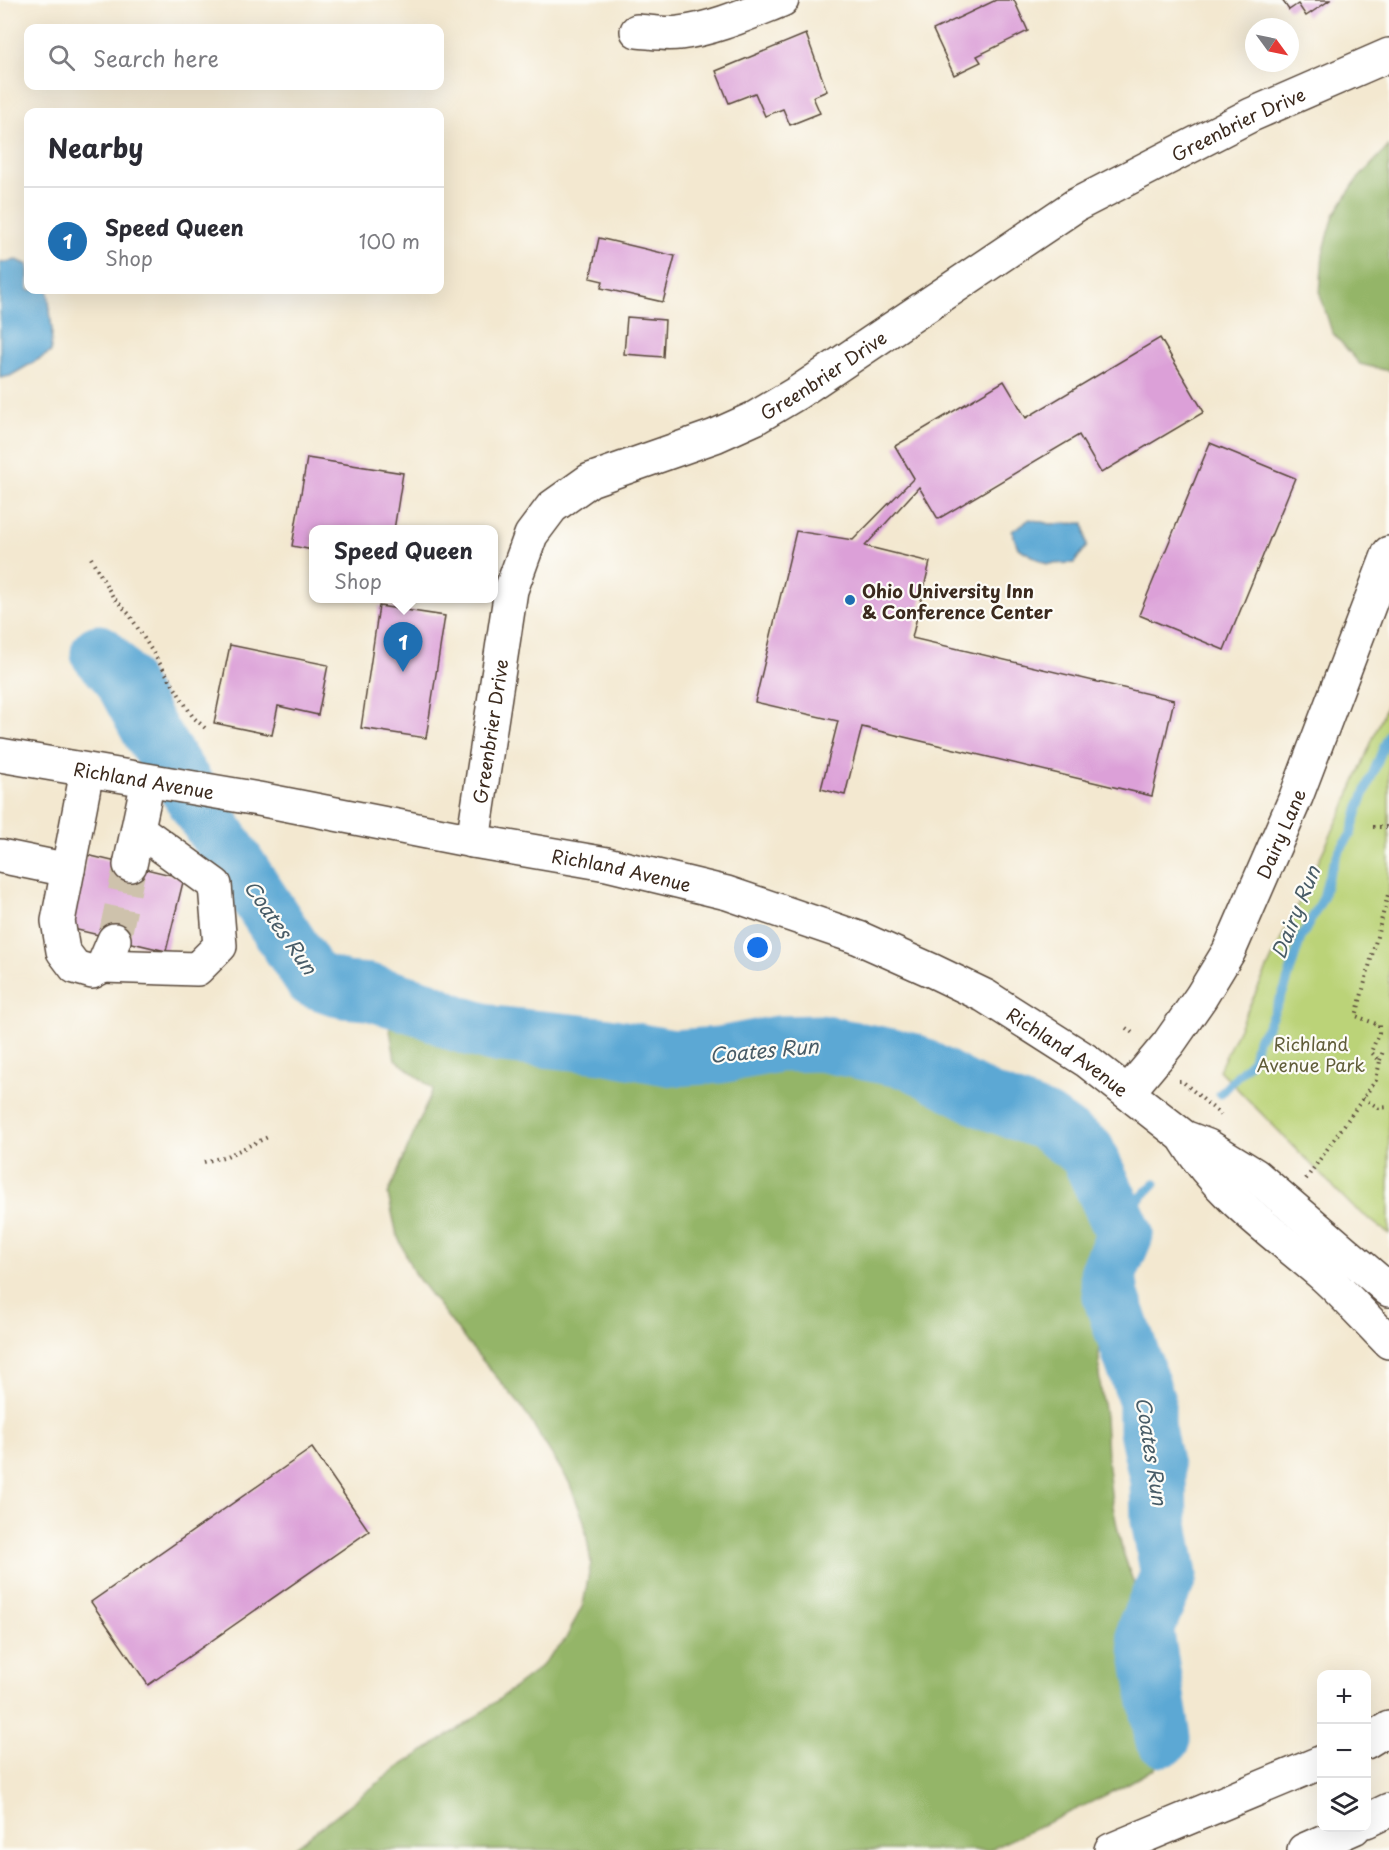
<!DOCTYPE html>
<html lang="en">
<head>
<meta charset="utf-8">
<style>
  body { margin:0; font-family:"Playpen Sans",sans-serif; background:#f7f7f7; color:#2b2b33 }
  .controls { position:absolute; right:18px; bottom:18px; display:grid; overflow:hidden; border-radius:12px; box-shadow:0 6px 24px #0002 }
  .controls button { width:54px; height:54px; display:grid; place-items:center; padding:0; border:0; border-bottom:2px solid #e1e1e2; background:#fff; color:#2b2b33; font:30px sans-serif }
  .compass { position:absolute; left:1245px; top:18px; width:54px; height:54px; border-radius:50%; background:#fff; box-shadow:0 6px 24px #0002; rotate:123deg }
  .you { position:absolute; left:758px; top:948px; width:21px; height:21px; margin:-15px; border:4px solid #fff; border-radius:50%; background:#1a73e8; box-shadow:0 0 0 9px #1a73e833 }
  .badge { display:grid; place-items:center; width:39px; height:39px; border-radius:50%; background:#1f6fb2; color:#fff; font-size:20px; font-weight:700 }
  .pin { position:absolute; translate:-50% -50px; filter:drop-shadow(0 2px 3px #0008) }
  .pin::after { content:''; position:absolute; top:32px; width:21px; height:18px; background:inherit; clip-path:polygon(0 0,100% 0,50% 100%) }
  .popup { position:absolute; left:309px; top:525px; width:189px; height:78px; box-sizing:border-box; display:grid; place-content:center; border-radius:12px; background:#fff; filter:drop-shadow(0 2px 4px #0005); font-size:20px; white-space:nowrap; color:#7c7c81 }
  .popup b { font-size:22px; color:#2b2b33 }
  .popup::after { content:''; position:absolute; left:50%; top:100%; margin-left:-12px; border:12px solid transparent; border-top-color:#fff }
  .list { margin:0; padding:0; list-style:none }
  h2 { display:flex; justify-content:space-between; align-items:center; height:78px; margin:0; padding:0 24px; font-size:26px }
  h2 small { font-size:20px; font-weight:400; color:#7c7c81 }
  .list li { display:grid; grid-template-columns:39px 1fr auto; gap:18px; align-items:center; box-sizing:border-box; height:108px; padding:0 24px; border-top:2px solid #e1e1e2 }
  .list b { display:block; font-size:22px; white-space:nowrap }
  .list p { margin:0; font-size:20px; white-space:nowrap; color:#7c7c81 }
  .list em { font-size:20px; font-style:normal; color:#7c7c81 }
  .icon { flex:none; width:33px; height:33px; fill:none; stroke:currentColor; stroke-width:2; stroke-linecap:round; stroke-linejoin:round }
  .map { position:relative; flex:none; width:1389px; height:1850px; overflow:hidden }
  .search { position:absolute; background:#fff; box-shadow:0 6px 24px #0002; left:24px; top:24px; width:420px; height:66px; display:flex; align-items:center; gap:15px; box-sizing:border-box; padding:0 21px; border-radius:12px; color:#7c7c81; font-size:22px }
  .panel { position:absolute; background:#fff; box-shadow:0 6px 24px #0002; left:24px; top:108px; width:420px; height:186px; border-radius:12px }
  .map>svg:first-child { display:block }
  .green { fill:#bbd378; stroke:#7b7e4b; stroke-width:1.5 }
  .forest { fill:#94b568; stroke:#687043; stroke-width:1.5 }
  .water { fill:#5ba8d4; stroke:#4b6979; stroke-width:1.5 }
  .lines { fill:none; stroke-linecap:round; stroke-linejoin:round }
  .stream { stroke:#5ba8d4; stroke-width:9 }
  .river { stroke:#5ba8d4; stroke-width:57 }
  .building { fill:#dca0d8 }
  .minor-tunnel { stroke:#cec2ac; stroke-width:33; stroke-dasharray:33 16; stroke-linecap:butt }
  .minor-casing { stroke:#574639; stroke-width:36 }
  .major-casing { stroke:#574639; stroke-width:36 }
  .highway-casing { stroke:#574639; stroke-width:36 }
  .path { stroke:#574639; stroke-width:4; stroke-dasharray:1.5 4.5; stroke-linecap:butt }
  .minor { stroke:#fff; stroke-width:33 }
  .major { stroke:#fff; stroke-width:33 }
  .highway { stroke:#fff; stroke-width:33 }
  .poi-dot { fill:#1f6fb2; stroke:#fdfcf7; stroke-width:2 }
  .labels { text-anchor:middle; dominant-baseline:central; stroke-width:4.5; stroke-linejoin:round; paint-order:stroke }
  .street-label { font-size:18px; fill:#3b2a1e; stroke:#fdfcf7 }
  .poi-label { font-size:18px; font-weight:bold; fill:#3b2a1e; stroke:#fdfcf7; text-anchor:start }
  .park-label { font-size:18px; fill:#615d39; stroke:#fdfcf7 }
  .water-label { font-size:20px; font-style:italic; fill:#485c67; stroke:#fdfcf7 }
</style>
</head>
<body>
<div class="map">
<svg width="1389" height="1850" viewBox="0 0 1389 1850">
  <rect width="100%" height="100%" fill="#fdfcf7"/>
  <filter id="ink" filterUnits="userSpaceOnUse"><feTurbulence type="fractalNoise" baseFrequency=".0167" numOctaves="2"/><feDisplacementMap in="SourceGraphic" scale="12" xChannelSelector="R" yChannelSelector="G"/><feConvolveMatrix kernelMatrix="1 2 1 2 8 2 1 2 1" color-interpolation-filters="sRGB"/></filter>
  <filter id="wash" filterUnits="userSpaceOnUse"><feTurbulence type="fractalNoise" baseFrequency=".008" numOctaves="4" result="noise"/><feDisplacementMap in="SourceGraphic" scale="24" xChannelSelector="R" yChannelSelector="G"/><feGaussianBlur stdDeviation="1.35" result="paint"/><feColorMatrix in="noise" values="0 0 0 0 0 0 0 0 0 0 0 0 0 0 0 0 0 1.4 0 .05"/><feComposite in="paint" operator="in"/></filter>
  <g filter="url(#wash)">
    <rect width="100%" height="100%" fill="#f3e8d0"/>
    <polygon class="green" points="1389,700 1389,1234 1352,1206 1219,1070 1345,805"/>
    <g class="forest">
      <polygon points="1389,146 1389,371 1360,364 1332,332 1320,294 1323,254 1334,215 1356,181"/>
      <path d="M413 986 451 1001 483 1027 545 1029 624 1051 643 1053 704 1051 803 1033 856 1035 879 1041 927 1059 1038 1108 1085 1132 1106 1168 1113 1209 1112 1251 1104 1293 1099 1334V1375L1105 1417 1107 1459 1112 1502 1122 1549 1136 1590 1158 1680 1166 1726 1155 1768C1102 1800 1045 1823 989 1850H291L396 1769 469 1722 536 1671 565 1640 583 1605 591 1563 584 1521 569 1482 522 1407 466 1341 414 1273 397 1235 388 1194 433 1089 395 1059 388 1018Z"/>
    </g>
    <g class="water">
      <polygon points="17,260 28,265 28,290 48,290 52,330 51,352 10,376 0,378 0,263"/>
      <polygon points="1030,519 1050,524 1084,523 1087,546 1074,563 1047,564 1018,548 1012,531"/>
    </g>
    <g class="lines">
      <g class="stream">
        <polyline points="1220,1094 1253,1059 1257,1040 1267,1027 1285,988 1301,938 1323,898 1328,877 1338,853 1351,834 1359,807 1389,734"/>
        <polyline points="1119,1220 1155,1183"/>
      </g>
      <polyline class="river" points="99,653 121,677 151,733 312,979 344,990 369,992 426,1009 456,1023 492,1034 602,1045 673,1058 720,1055 778,1044 820,1043 911,1061 987,1101 1045,1122 1087,1152 1125,1234 1108,1274 1111,1296 1147,1401 1147,1430 1158,1481 1159,1520 1169,1575 1145,1629 1163,1738"/>
    </g>
    <g id="blocks">
      <g class="building">
        <polygon points="996,0 1014,0 1028,31 977,56 981,62 954,75 933,30"/>
        <polygon points="1282,0 1330,0 1306,16 1298,4 1289,10"/>
        <polygon points="806,34 827,91 813,97 820,113 790,125 783,109 765,116 755,93 729,103 716,71"/>
        <polygon points="599,238 675,256 663,302 601,288 603,281 590,278"/>
        <polygon points="627,317 665,320 663,357 624,354"/>
        <polygon points="1160,338 1204,412 1101,473 1079,435 938,519 919,487 865,546 930,562 912,638 1174,700 1152,796 862,727 845,795 821,789 838,721 755,702 796,531 853,540 914,478 895,446 1004,381 1026,418"/>
        <polygon points="1210,443 1295,478 1224,650 1139,615"/>
        <polygon points="307,458 403,473 394,530 313,530 313,550 292,546"/>
        <polygon points="379,606 445,616 426,738 361,728"/>
        <polygon points="230,645 328,665 318,715 278,706 272,735 214,723"/>
        <polygon points="87,855 184,878 166,951 69,928"/>
        <polygon points="312,1448 369,1531 148,1685 91,1602"/>
      </g>
    </g>
  </g>
  <g filter="url(#ink)">
    <use href="#blocks" fill-opacity="0" stroke="#574639" stroke-width="1.5"/>
    <g class="lines">
      <polyline class="minor-tunnel" points="114,940 130,865"/>
      <g class="minor-casing">
        <g id="minor">
          <path d="M637 31C651 32 666 35 679 33 714 29 749 13 782 0"/>
          <polyline points="87,771 58,921 63,951 75,967 92,972 103,966 114,940"/>
          <path id="s1" d="M473 841 511 590 531 535 552 507 590 480 715 436 755 418 797 393 1076 205 1251 115 1389 55"/>
          <polyline points="0,856 68,870"/>
          <polyline points="130,865 148,781"/>
          <polyline points="103,966 197,969 220,946 215,885 138,829"/>
          <path id="s2" d="M1128 1092 1169 1043 1201 997 1229 951 1296 797 1389 553"/>
        </g>
      </g>
      <g class="major-casing">
        <g id="major">
          <path id="s3" d="M0 755 264 800 473 841 607 864 727 893 859 938 933 971 985 996 1087 1061 1184 1137 1208 1146 1255 1175 1389 1290"/>
          <path d="M1186 1141C1219 1196 1276 1234 1324 1276 1347 1297 1367 1320 1389 1342"/>
        </g>
      </g>
      <g class="highway-casing">
        <g id="highway">
          <polyline points="1366,1742 1389,1728"/>
          <polyline points="1366,1821 1389,1810"/>
          <polyline points="1111,1850 1322,1762"/>
          <polyline points="1304,1850 1354,1828"/>
        </g>
      </g>
      <g class="path">
        <polyline points="91,558 113,597 129,614 193,717 205,728"/>
        <polyline points="1373,827 1386,827 1389,829"/>
        <polyline points="1126,1028 1134,1034"/>
        <polyline points="1380,1060 1383,1051"/>
        <polyline points="1179,1081 1182,1081 1221,1115"/>
        <polyline points="1363,1098 1379,1108 1389,1107"/>
        <polyline points="204,1162 227,1156 270,1136"/>
        <polyline points="1306,1179 1376,1080 1380,1061 1371,1052 1379,1033 1379,1025 1356,1016 1389,891"/>
      </g>
      <use href="#minor" class="minor"/>
      <use href="#major" class="major"/>
      <use href="#highway" class="highway"/>
    </g>
  </g>
  <circle class="poi-dot" cx="850" cy="600" r="6"/>
  <g class="labels">
    <g class="street-label">
      <text stroke="none"><textPath href="#s1" startOffset="1137">Greenbrier Drive</textPath></text>
      <text stroke="none"><textPath href="#s1" startOffset="651">Greenbrier Drive</textPath></text>
      <text stroke="none"><textPath href="#s1" startOffset="111">Greenbrier Drive</textPath></text>
      <text stroke="none"><textPath href="#s3" startOffset="146">Richland Avenue</textPath></text>
      <text stroke="none"><textPath href="#s2" startOffset="302">Dairy Lane</textPath></text>
      <text stroke="none"><textPath href="#s3" startOffset="632">Richland Avenue</textPath></text>
      <text stroke="none"><textPath href="#s3" startOffset="1118">Richland Avenue</textPath></text>
    </g>
    <g class="poi-label">
      <text x="862" y="590">Ohio University Inn<tspan x="862" dy="21">&amp; Conference Center</tspan></text>
    </g>
    <g class="park-label">
      <text x="1311" y="1043">Richland<tspan x="1311" dy="21">Avenue Park</tspan></text>
    </g>
    <g class="water-label">
      <text transform="translate(1295 912) rotate(-68)">Dairy Run</text>
      <text transform="translate(281 927) rotate(55)">Coates Run</text>
      <text transform="translate(764 1050) rotate(-5)">Coates Run</text>
      <text transform="translate(1152 1451) rotate(81)">Coates Run</text>
    </g>
  </g>
</svg>
<div class="controls">
<button>+</button>
<button>−</button>
<button><svg class="icon" aria-label="layers" viewBox="0 0 24 24"><path d="M12 4l9 5-9 5-9-5zM3 14l9 5 9-5"/></svg></button>
</div>
<svg class="compass" viewBox="-18 -18 36 36"><path d="M0-13l5 13h-10z" fill="#e53935"/><path d="M0 13l5-13h-10z" fill="#7c7c81"/></svg>
<div class="you"></div>
<div class="pin badge" style="left:403px;top:672px">1</div>
<div class="popup"><b>Speed Queen</b>Shop</div>
<div class="search"><svg class="icon" aria-label="search" viewBox="0 0 24 24"><circle cx="10" cy="10" r="6"/><path d="M15 15l6 6"/></svg>Search here</div>
<section class="panel">
<h2>Nearby<small></small></h2>
<ul class="list">
<li><span class="badge">1</span><div><b>Speed Queen</b><p>Shop</p></div><em>100 m</em></li>
</ul>
</section>
</div>
</body>
</html>
